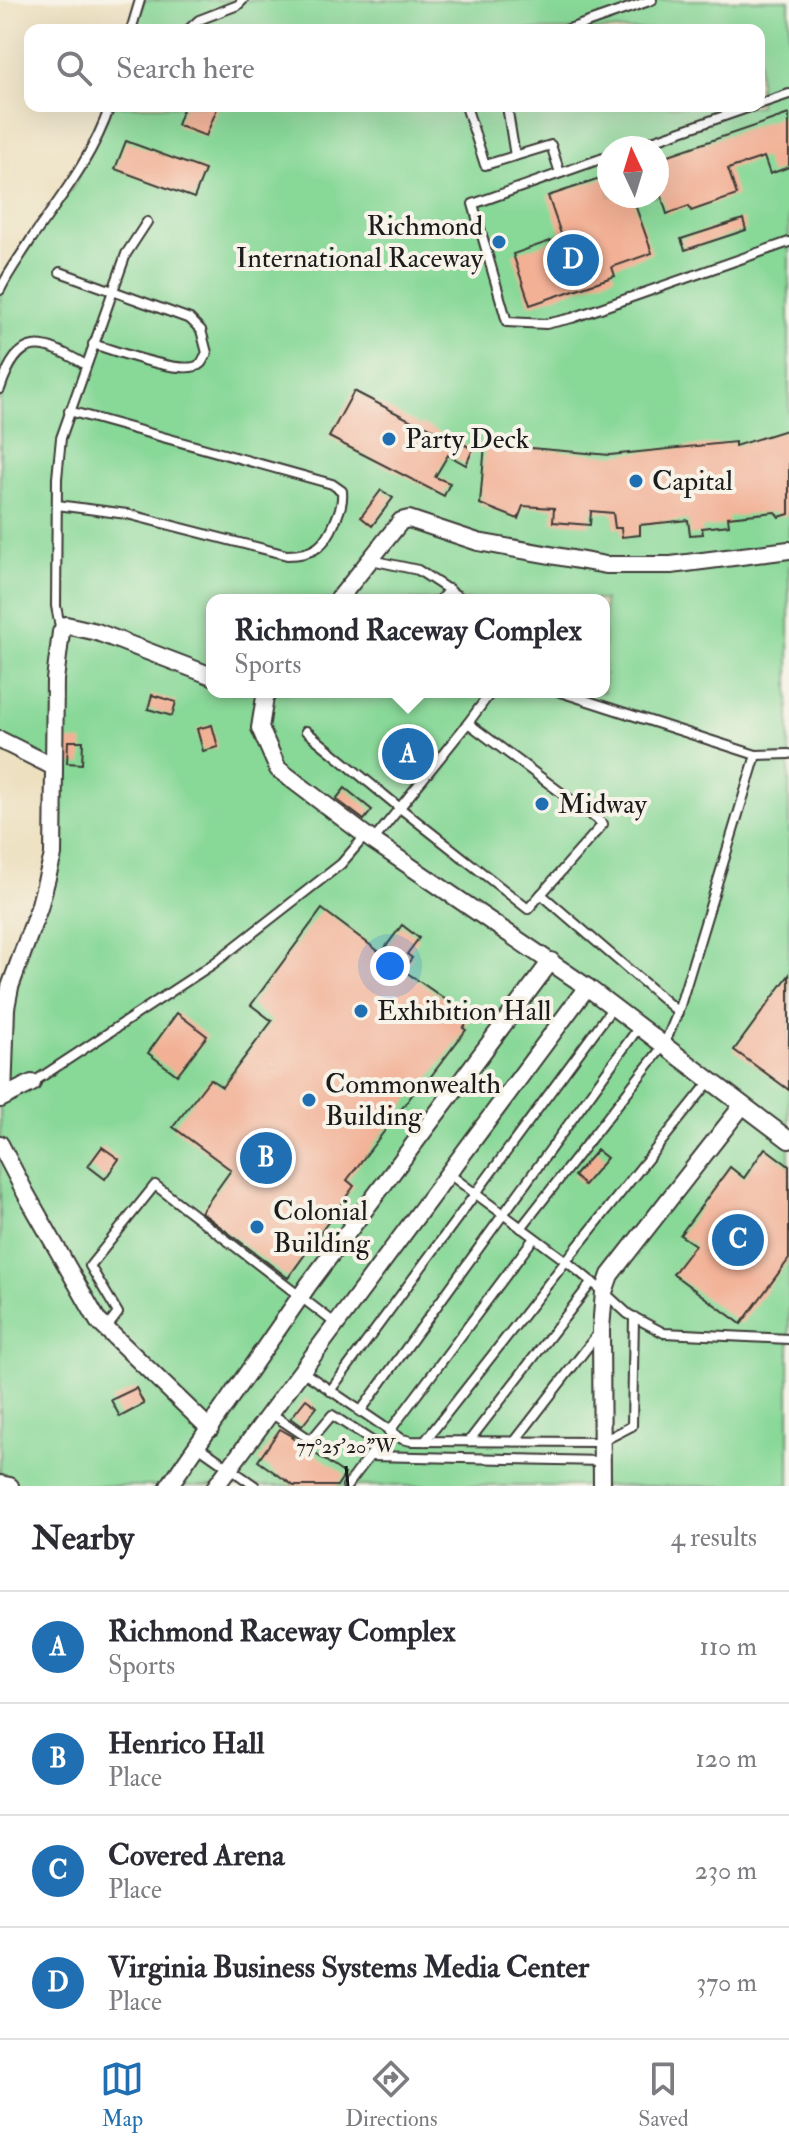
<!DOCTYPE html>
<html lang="en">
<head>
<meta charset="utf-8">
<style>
  body { margin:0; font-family:"IM FELL Double Pica",serif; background:#f2f2f3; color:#2b2b33 }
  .compass { position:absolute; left:597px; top:136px; width:72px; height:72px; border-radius:50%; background:#fff; box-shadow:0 8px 32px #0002; rotate:356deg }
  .you { position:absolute; left:390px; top:966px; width:28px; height:28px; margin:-20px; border:6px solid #fff; border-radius:50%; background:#1a73e8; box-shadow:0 0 0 12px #1a73e833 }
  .badge { display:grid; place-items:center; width:52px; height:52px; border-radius:50%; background:#1f6fb2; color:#fff; font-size:26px; font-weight:700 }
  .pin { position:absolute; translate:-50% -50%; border:4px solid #fff; box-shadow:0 2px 8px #0006 }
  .popup { position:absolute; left:206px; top:594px; width:404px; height:104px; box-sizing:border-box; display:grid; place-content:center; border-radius:16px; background:#fff; filter:drop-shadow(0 2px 6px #0005); font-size:26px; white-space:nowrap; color:#7c7c81 }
  .popup b { font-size:30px; color:#2b2b33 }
  .popup::after { content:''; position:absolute; left:50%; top:100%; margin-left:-16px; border:16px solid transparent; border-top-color:#fff }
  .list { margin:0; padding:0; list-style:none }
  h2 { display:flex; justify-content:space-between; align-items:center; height:104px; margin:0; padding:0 32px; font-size:34px }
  h2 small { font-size:26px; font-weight:400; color:#7c7c81 }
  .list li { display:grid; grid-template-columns:52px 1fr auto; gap:24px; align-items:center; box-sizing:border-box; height:112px; padding:0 32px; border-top:2px solid #e1e1e2 }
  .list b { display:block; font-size:30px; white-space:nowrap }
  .list p { margin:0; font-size:26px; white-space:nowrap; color:#7c7c81 }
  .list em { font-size:26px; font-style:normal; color:#7c7c81 }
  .icon { flex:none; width:44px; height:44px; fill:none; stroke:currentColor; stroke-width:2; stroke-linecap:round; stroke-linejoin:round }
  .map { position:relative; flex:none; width:789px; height:1486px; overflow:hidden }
  .search { position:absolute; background:#fff; box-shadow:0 8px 32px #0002; left:24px; right:24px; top:24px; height:88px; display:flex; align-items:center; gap:20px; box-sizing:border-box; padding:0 28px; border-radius:16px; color:#7c7c81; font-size:30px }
  .sheet { height:552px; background:#fff }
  nav { display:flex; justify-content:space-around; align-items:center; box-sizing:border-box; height:112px; border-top:2px solid #e1e1e2; background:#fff; font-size:22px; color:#7c7c81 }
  nav a { display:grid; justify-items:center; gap:4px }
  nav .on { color:#1f6fb2 }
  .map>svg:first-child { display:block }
  .green { fill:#88d898; stroke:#527a5a; stroke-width:2; fill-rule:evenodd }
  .building { fill:#f2b095 }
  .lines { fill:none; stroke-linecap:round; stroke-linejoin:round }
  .service-casing { stroke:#3b3934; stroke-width:12 }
  .minor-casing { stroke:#3b3934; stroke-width:20 }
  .service { stroke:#fff; stroke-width:8 }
  .minor { stroke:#fff; stroke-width:16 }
  .ticks { fill:none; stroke:#1c1c1c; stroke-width:3 }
  .poi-dot { fill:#1f6fb2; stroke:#f7f3e8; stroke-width:3 }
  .labels { text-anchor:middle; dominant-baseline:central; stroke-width:8; stroke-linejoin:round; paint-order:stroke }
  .poi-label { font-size:28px; fill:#1c1c1c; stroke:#f7f3e8; text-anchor:start }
  .ticks-label { font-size:20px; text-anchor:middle; fill:#1c1c1c; stroke:#f7f3e8; stroke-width:8; stroke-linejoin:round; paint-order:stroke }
</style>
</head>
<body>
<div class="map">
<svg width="789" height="1486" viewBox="0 0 789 1486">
  <rect width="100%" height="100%" fill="#f7f3e8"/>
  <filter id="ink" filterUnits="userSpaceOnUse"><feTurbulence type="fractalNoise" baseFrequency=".0125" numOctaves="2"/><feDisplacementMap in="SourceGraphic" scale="16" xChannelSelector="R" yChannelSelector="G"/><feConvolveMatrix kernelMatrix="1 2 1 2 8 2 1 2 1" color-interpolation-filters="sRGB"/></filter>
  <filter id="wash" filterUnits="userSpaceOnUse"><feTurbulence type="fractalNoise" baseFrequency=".006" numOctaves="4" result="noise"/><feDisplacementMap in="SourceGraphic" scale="32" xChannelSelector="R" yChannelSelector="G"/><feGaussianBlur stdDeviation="1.8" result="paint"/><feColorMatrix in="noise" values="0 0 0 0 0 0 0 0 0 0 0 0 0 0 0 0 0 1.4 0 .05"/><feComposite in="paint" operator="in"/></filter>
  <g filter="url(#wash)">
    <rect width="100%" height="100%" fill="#ede0bf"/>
    <path class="green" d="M144 0H789V1486H0V1099L6 1022 51 869 54 767 0 740V293L30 238 73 187 111 106H759V30H135ZM609 148H657V196H609ZM212 600H604V692H212Z"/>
    <g id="blocks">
      <g class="building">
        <polygon points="184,106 218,106 206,136 177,125"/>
        <polygon points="789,114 789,167 770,174 764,157 728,169 737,195 691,211 689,206 667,214 661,195 657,196 657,159"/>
        <polygon points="126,141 205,170 194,198 115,169"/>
        <polygon points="609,176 609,196 632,196 652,253 612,267 615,276 530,305 513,254 562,237 548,196"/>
        <polygon points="743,219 746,230 685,250 681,239"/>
        <polygon points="354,391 421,426 422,424 441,433 473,449 466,465 448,455 435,477 450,483 444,496 329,437"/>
        <polygon points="789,429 789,514 779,517 775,512 728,517 729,525 702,528 703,534 690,535 688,520 640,525 640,535 622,537 621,528 615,528 613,513 591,511 590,525 553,522 554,508 523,506 518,519 480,504 485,444 610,455 735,442 735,446"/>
        <polygon points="381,490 393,498 372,526 361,517"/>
        <polygon points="152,695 176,702 172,716 148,709"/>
        <polygon points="212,725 218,747 203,751 197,729"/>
        <polygon points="68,741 83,741 82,764 67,763"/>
        <polygon points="345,788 372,810 364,820 336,799"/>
        <polygon points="322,909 381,953 402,925 419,938 407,954 412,958 403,970 471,1017 463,1028 466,1030 422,1088 419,1086 347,1180 354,1186 288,1278 201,1212 231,1170 173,1127 210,1079 222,1087 272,1021 251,1005"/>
        <polygon points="789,975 789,1090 734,1050"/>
        <polygon points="177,1013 207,1036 177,1075 148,1053"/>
        <polygon points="102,1147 119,1159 105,1179 88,1166"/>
        <polygon points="765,1148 789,1166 789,1259 741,1324 673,1274 695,1245 680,1235 730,1167 744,1178"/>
        <polygon points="597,1150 607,1158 584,1185 574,1176"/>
        <polygon points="136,1388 144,1404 120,1417 111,1400"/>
        <polygon points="306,1399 317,1407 302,1426 291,1418"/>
        <polygon points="280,1429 294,1437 292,1438 345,1474 337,1486 294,1486 258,1461"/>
      </g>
    </g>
  </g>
  <g filter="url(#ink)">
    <use href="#blocks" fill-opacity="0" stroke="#3b3934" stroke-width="2"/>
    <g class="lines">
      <g class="service-casing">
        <g id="service">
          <polyline points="131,30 140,0"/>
          <polyline points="188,30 199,20 238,5 243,0"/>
          <polyline points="566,30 652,0"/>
          <polyline points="759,104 789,94"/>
          <polyline points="466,106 485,165 551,145 560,173"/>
          <polyline points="507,106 515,156"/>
          <polyline points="632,148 753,106"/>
          <polyline points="609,156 473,204 507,322 546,324 572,318 789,242"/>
          <path d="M60 272 190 319 201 330 207 353C204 357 203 362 200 364 185 377 113 350 93 344"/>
          <path d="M0 290C8 273 20 257 30 241 60 198 93 157 110 106"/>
          <path d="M0 389C19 332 41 339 86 365"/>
          <path d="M57 505 127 514 287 555C314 555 325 546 335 522 340 510 343 503 342 491L332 484 69 411"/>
          <polyline points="371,560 418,570 464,600"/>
          <polyline points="440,600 449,589"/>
          <polyline points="61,632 56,606 57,478 61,438 126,254 147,222"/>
          <polyline points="560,692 756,755 789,754"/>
          <polyline points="306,731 400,808 528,909 603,824 468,723 491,692"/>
          <polyline points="373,841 468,723"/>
          <polyline points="541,894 678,1012"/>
          <polyline points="32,1083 213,964 341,864 366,835"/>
          <polyline points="449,1174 566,1261 604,1292 628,1314 664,1333 789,1339"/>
          <polyline points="521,1228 664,1045 678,1012 756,755"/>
          <polyline points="106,1329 118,1313 90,1266 155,1185 336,1324"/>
          <polyline points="302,1371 402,1439 411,1441 601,1442 632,1426 634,1317"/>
          <polyline points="330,1391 613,1007"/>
          <polyline points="269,1412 311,1440 332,1415 378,1445 347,1486"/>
          <polyline points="360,1412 639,1027"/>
          <polyline points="389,1432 534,1238"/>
          <polyline points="425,1441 566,1261 710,1081"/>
          <polyline points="469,1441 592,1282"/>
          <polyline points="515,1441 600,1331"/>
          <polyline points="198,1446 255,1486"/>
          <polyline points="370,1456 602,1461"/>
        </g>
      </g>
      <g class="minor-casing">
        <g id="minor">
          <polyline points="338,600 401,521 409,519 478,542 606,565 671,565 789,550"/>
          <polyline points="269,692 265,697 260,728 278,769 373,841 587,987 789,1140"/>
          <polyline points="0,740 54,767"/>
          <polyline points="3,1097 6,1008 10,987 39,908 53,855 55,680 61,632 66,625 97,632 212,676"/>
          <polyline points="0,1099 32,1083"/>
          <polyline points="0,1144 26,1194 98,1321 210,1429"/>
          <polyline points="0,1484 10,1486"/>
          <polyline points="169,1486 309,1284 551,961"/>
          <polyline points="216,1486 587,987"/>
          <polyline points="602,1486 601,1329 604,1292 610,1275 742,1106"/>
        </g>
      </g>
      <use href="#service" class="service"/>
      <use href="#minor" class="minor"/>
    </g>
  </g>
  <path class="ticks" d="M346 1466 348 1486"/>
  <g class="poi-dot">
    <circle cx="499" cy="242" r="8"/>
    <circle cx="389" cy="439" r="8"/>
    <circle cx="636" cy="481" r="8"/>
    <circle cx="542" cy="804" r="8"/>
    <circle cx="361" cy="1011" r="8"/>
    <circle cx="309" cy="1100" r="8"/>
    <circle cx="257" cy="1227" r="8"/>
  </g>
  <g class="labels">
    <g class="poi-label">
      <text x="483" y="226" text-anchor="end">Richmond<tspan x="483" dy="32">International Raceway</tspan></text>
      <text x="405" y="439">Party Deck</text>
      <text x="652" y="481">Capital</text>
      <text x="558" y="804">Midway</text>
      <text x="377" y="1011">Exhibition Hall</text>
      <text x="325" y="1084">Commonwealth<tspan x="325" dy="32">Building</tspan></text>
      <text x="273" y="1211">Colonial<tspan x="273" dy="32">Building</tspan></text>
    </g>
  </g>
  <g class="ticks-label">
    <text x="346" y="1453">77°25'20"W</text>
  </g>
</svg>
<svg class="compass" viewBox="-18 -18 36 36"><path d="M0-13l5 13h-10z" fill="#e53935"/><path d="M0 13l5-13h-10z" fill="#7c7c81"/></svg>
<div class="you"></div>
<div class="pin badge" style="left:408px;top:754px">A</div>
<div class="popup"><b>Richmond Raceway Complex</b>Sports</div>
<div class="pin badge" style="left:266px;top:1158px">B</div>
<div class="pin badge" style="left:738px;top:1240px">C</div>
<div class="pin badge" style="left:573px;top:260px">D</div>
<div class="search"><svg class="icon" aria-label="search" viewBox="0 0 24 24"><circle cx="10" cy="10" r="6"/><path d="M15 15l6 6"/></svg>Search here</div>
</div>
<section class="sheet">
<h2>Nearby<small>4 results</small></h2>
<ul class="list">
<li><span class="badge">A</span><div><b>Richmond Raceway Complex</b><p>Sports</p></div><em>110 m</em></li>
<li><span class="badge">B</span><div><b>Henrico Hall</b><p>Place</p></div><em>120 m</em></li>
<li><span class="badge">C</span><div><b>Covered Arena</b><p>Place</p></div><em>230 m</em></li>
<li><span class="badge">D</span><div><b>Virginia Business Systems Media Center</b><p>Place</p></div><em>370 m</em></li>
</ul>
</section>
<nav>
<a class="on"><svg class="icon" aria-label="map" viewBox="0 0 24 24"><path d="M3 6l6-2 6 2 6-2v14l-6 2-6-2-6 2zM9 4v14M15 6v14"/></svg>Map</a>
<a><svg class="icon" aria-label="directions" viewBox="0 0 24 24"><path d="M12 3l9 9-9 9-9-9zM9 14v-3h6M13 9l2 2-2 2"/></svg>Directions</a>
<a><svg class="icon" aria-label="saved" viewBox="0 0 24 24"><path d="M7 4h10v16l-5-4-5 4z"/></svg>Saved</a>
</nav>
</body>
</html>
